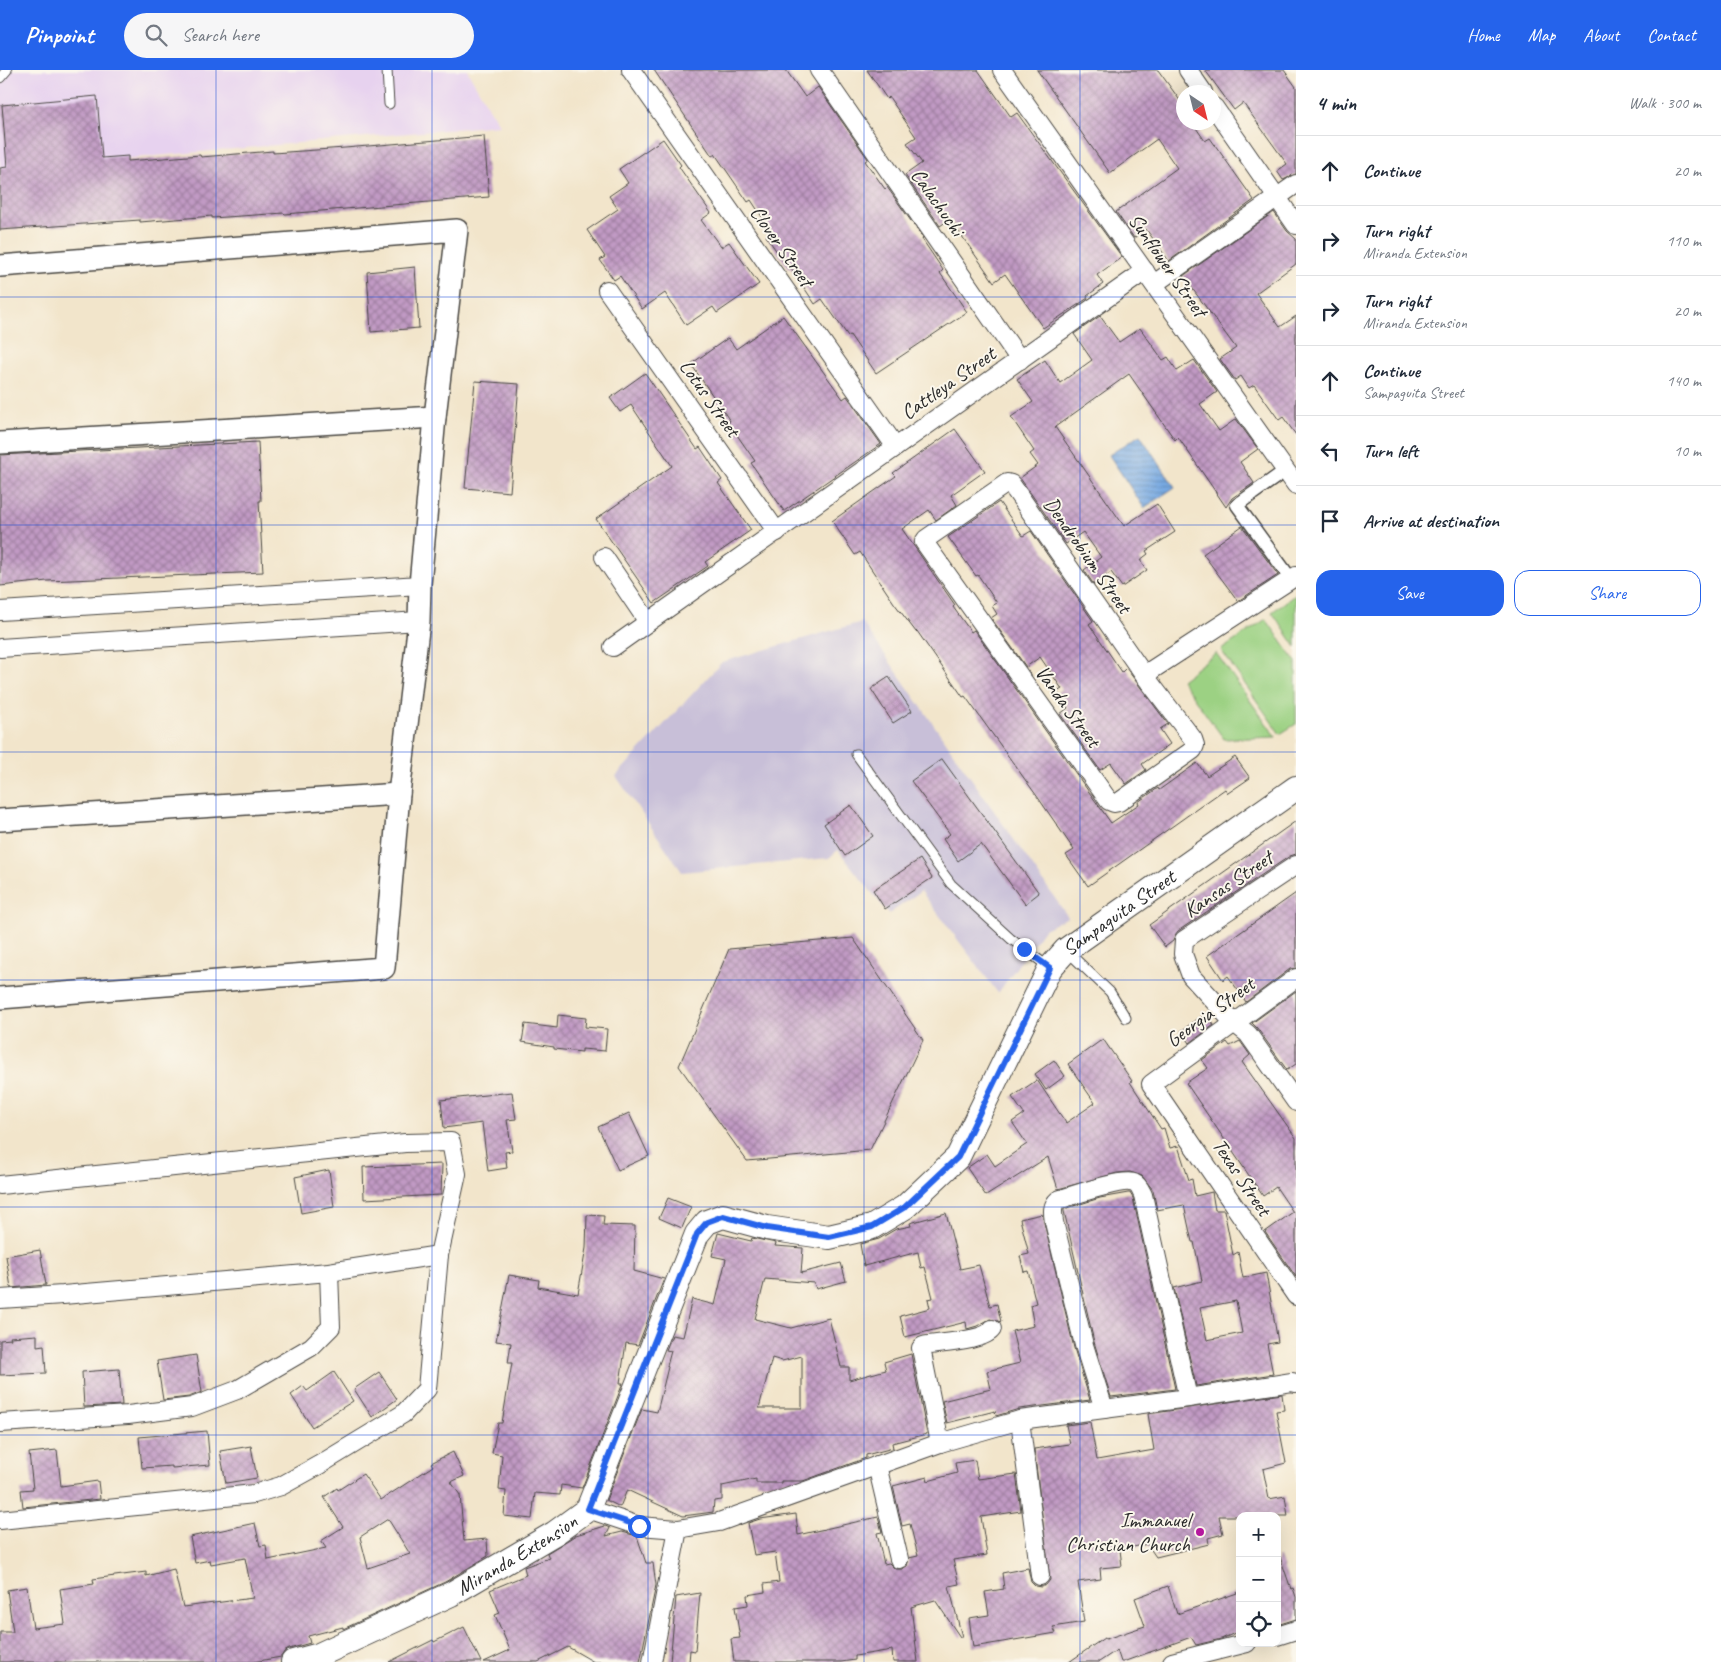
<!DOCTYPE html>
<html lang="en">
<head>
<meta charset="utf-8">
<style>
  body { margin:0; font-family:Caveat,sans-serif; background:#f6f6f7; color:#1f2937 }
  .controls { position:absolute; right:15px; bottom:15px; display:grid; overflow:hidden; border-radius:10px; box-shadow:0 5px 20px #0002 }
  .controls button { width:45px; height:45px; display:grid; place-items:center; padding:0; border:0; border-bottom:1px solid #e0e1e3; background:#fff; color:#1f2937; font:25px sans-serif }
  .compass { position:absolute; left:1176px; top:15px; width:45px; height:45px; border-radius:50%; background:#fff; box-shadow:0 5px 20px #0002; rotate:145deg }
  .stop { position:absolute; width:15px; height:15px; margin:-11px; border:4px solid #2563eb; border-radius:50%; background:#fff }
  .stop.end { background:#2563eb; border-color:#fff; box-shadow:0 1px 5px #0008 }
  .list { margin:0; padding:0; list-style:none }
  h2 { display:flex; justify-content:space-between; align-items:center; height:65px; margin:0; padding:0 20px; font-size:21px }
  h2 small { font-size:16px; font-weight:400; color:#747a83 }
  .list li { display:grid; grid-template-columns:32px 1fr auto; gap:15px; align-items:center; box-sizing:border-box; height:70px; padding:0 20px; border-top:1px solid #e0e1e3 }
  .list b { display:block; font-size:19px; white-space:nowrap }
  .list p { margin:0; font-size:16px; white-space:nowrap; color:#747a83 }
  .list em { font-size:16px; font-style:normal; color:#747a83 }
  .actions { display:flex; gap:10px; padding:15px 20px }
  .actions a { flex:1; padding:11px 0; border:1px solid #2563eb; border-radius:15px; text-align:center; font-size:18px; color:#2563eb }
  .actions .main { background:#2563eb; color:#fff }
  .icon { flex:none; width:28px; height:28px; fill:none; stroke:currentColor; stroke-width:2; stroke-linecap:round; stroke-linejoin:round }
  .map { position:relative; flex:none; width:1296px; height:1592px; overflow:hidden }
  header { display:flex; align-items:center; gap:30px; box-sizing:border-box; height:70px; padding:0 25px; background:#2563eb; color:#fff }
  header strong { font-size:24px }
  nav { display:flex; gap:28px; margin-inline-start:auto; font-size:18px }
  .search { width:350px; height:45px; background:#f6f6f7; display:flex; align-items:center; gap:12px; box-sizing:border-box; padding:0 18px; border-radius:28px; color:#747a83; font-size:19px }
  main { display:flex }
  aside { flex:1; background:#fff }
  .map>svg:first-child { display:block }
  .built { fill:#e7d2ef }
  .industrial { fill:#c8bfd8 }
  .green { fill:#9cd183; stroke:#647e57 }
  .water { fill:url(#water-rules); stroke:#516a86 }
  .building { fill:url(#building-cross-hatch); fill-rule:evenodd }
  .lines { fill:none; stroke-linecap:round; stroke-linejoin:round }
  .service-casing { stroke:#494743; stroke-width:11 }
  .pedestrian-casing { stroke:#494743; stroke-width:15 }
  .minor-casing { stroke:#494743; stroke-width:20 }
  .tertiary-casing { stroke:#494743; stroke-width:24 }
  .secondary-casing { stroke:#494743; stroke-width:26 }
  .service { stroke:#fff; stroke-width:9 }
  .pedestrian { stroke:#fff; stroke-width:12 }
  .minor { stroke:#fff; stroke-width:18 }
  .tertiary { stroke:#fff; stroke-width:21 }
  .secondary { stroke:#fff; stroke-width:24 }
  .route { stroke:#2563eb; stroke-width:6 }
  .grid { fill:none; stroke:#1d4ed8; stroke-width:1; stroke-opacity:0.55 }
  .poi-dot { fill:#b5179e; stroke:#fbf7ec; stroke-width:2 }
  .labels { text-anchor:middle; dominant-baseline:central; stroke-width:4; stroke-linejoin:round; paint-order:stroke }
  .street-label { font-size:21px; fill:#2b2b2b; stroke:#fbf7ec }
  .poi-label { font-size:21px; fill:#2b2b2b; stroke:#fbf7ec; text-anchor:end }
</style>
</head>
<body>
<header>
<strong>Pinpoint</strong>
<div class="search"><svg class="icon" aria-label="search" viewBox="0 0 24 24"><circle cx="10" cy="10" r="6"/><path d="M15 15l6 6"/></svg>Search here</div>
<nav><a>Home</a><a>Map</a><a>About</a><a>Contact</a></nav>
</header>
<main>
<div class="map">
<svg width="1296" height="1592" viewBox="0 0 1296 1592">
  <defs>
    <pattern id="water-rules" width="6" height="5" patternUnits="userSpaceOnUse" patternTransform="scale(1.25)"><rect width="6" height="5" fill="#77a9e2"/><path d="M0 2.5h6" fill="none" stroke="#628ab7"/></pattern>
    <pattern id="building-cross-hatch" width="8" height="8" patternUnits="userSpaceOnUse" patternTransform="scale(1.25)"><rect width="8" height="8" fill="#c19ac4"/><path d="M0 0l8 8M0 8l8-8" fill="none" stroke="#9d7e9f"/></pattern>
  </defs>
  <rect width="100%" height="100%" fill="#fbf7ec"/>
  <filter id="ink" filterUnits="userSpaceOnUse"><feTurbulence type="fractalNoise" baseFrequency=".02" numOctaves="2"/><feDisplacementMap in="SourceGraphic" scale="10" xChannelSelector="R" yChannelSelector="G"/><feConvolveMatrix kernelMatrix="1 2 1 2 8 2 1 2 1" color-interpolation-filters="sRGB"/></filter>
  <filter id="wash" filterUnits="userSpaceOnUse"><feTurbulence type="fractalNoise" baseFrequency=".0096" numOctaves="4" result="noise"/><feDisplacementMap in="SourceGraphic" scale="20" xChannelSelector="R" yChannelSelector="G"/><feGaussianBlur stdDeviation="1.12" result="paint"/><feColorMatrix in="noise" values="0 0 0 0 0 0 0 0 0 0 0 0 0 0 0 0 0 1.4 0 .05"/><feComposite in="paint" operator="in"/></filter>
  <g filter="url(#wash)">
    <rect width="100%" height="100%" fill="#f2e5cb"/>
    <polygon class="built" points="0,0 467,0 499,55 0,100"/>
    <polygon class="industrial" points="862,552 1068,847 1044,859 998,923 921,821 889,844 838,780 829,788 682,802 616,706 722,592"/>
    <g class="green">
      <polygon points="1296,524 1296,577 1272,542"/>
      <polygon points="1266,549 1296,592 1296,654 1280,664 1221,580"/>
      <polygon points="1216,583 1276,667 1224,669 1181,610"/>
    </g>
    <polygon class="water" points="1140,365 1175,417 1144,438 1109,385"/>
    <g id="blocks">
      <g class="building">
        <polygon points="654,0 786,0 805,27 818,17 868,89 865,91 885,119 887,117 923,168 922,169 943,200 940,203 967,242 876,303 850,265 848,266 822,229 815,234 791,198 789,199 766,166 772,162 751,130 748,132 715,84 712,86"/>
        <polygon points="867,0 978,0 1011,47 1017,43 1122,187 1097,205 1103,214 1087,226 1088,228 1043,258 1005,204 994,212 950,149 940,156 905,105 922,93 907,73 916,67 889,27 887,29"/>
        <polygon points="1037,0 1158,0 1184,36 1184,52 1192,52 1205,71 1210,68 1254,130 1169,191 1146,159 1134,168 1116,142 1177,98 1157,69 1110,103"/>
        <polygon points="1205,0 1284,0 1296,17 1296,104 1283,110 1277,101 1287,94 1243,33 1234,40"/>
        <polygon points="97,26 102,88 128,86 128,91 200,85 201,87 273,81 273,83 345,78 484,66 489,127 285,144 284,143 212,148 212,146 140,152 140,150 0,160 0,98 7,97 2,35"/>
        <polygon points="663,69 681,95 679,97 711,143 701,150 721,177 729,172 759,214 717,243 713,237 686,255 665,223 642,239 620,206 614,210 600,190 605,187 587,160 618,139 609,126 628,113 619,99"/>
        <polygon points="1274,142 1287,161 1296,169 1296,194 1256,223 1280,257 1296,246 1296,365 1283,347 1279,350 1254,315 1249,318 1241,306 1235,310 1220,289 1236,278 1183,206"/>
        <polygon points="415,197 419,258 371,262 367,202"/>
        <polygon points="783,246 843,329 847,326 881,374 784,441 751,393 755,391 728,352 730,351 691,294 728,268 736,279"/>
        <polygon points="1100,246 1119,272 1140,258 1163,290 1168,287 1177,301 1194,290 1217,322 1200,334 1219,361 1236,349 1258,379 1240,392 1254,413 1232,428 1226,437 1178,367 1175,370 1129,304 1055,357 1124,456 1157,434 1175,462 1146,481 1148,484 1140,490 1147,500 1122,517 1111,502 1094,515 1084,500 1101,487 1083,462 1066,474 1020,408 1038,395 1030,384 1034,381 1011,347 1033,332 1017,309 1045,290 1060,313 1092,290 1074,264"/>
        <polygon points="645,303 697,379 700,377 722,410 718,413 751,460 705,492 708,496 654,533 596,449 672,396 631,335 620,342 610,328"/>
        <polygon points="475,311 519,314 510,422 465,418"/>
        <polygon points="955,359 985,401 951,425 957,435 936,450 929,440 902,459 955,535 953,537 971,562 974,560 1111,753 1139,734 1138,732 1158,718 1159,720 1197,693 1207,706 1235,687 1250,708 1228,723 1225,719 1088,816 1066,785 1074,780 1039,729 965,626 963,627 917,561 916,562 894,533 860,482 855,485 832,451 896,406 893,403"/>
        <polygon points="258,372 261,431 259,431 263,502 47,511 0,516 0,385"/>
        <polygon points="999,432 1023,466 1031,461 1093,551 1089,554 1122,602 1126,598 1168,654 1160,659 1170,674 1142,694 1146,700 1126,714 1111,693 1100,700 1060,644 1068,638 1057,622 1062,619 1040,587 1026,597 991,548 997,544 992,536 997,533 978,505 976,506 948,467"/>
        <polygon points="1242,456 1278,505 1238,531 1203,484"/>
        <polygon points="889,607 912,641 893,653 871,619"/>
        <polygon points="942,689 1039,823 1025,834 981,774 958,791 943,769 950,764 911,711"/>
        <polygon points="851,735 873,766 845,786 824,754"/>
        <polygon points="1296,751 1296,784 1290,786 1178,861 1175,865 1173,871 1165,877 1149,855"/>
        <polygon points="920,789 932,808 885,839 873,820"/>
        <polygon points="1296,823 1296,898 1290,899 1246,932 1228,906 1223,910 1207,886"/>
        <polygon points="853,868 923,970 870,1080 747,1091 679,996 729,879"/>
        <polygon points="1296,921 1296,994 1287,1000 1257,958 1252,953"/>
        <polygon points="1206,943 1214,955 1190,973 1181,961"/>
        <polygon points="558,945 586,948 585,957 607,959 605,981 582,979 582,982 554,979 554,977 522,972 525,954 557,958"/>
        <path d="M1103 969 1132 1011 1130 1012 1161 1059 1164 1058 1170 1078 1178 1076 1189 1110 1192 1109 1195 1126 1212 1122 1215 1140H1224L1233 1185 1238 1182 1243 1208 1266 1203 1278 1272 1267 1274 1273 1304 1196 1316 1174 1218 1202 1211 1194 1172H1192L1184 1135 1157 1140 1153 1120 1142 1106 1130 1102 1117 1103 1058 1119 1048 1087 986 1126 967 1098 987 1084 995 1096 1027 1074 1012 1052 1024 1044 1012 1027 1037 1010 1066 1053 1095 1033 1068 994ZM1236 1231 1242 1263 1207 1270 1200 1238Z"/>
        <polygon points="1240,971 1250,985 1242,992 1296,1068 1296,1207 1265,1162 1293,1142 1276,1117 1263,1126 1186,1013 1208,998 1202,990 1227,972 1230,976"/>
        <polygon points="1054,990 1065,1006 1046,1020 1035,1004"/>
        <polygon points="512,1022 516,1049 507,1050 512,1081 505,1082 507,1098 488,1101 482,1053 444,1058 441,1030"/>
        <polygon points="629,1043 649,1086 618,1100 598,1057"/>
        <polygon points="442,1094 441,1125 364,1129 363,1097"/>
        <polygon points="329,1100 334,1137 301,1143 295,1107"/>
        <polygon points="1128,1123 1130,1123 1133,1128 1175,1319 1111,1327 1094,1272 1064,1141 1064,1139 1100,1128"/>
        <polygon points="668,1128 691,1137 682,1158 659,1148"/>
        <polygon points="946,1143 960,1199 979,1195 990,1236 997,1234 1001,1252 990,1249 977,1256 967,1259 966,1252 905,1267 900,1246 930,1238 928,1229 933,1228 925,1197 921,1198 918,1182 864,1196 860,1174 879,1169 896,1159 911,1156 910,1153"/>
        <polygon points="1042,1144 1074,1278 1090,1330 1019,1339 996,1346 995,1341 947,1353 942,1331 991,1319 987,1301 1020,1293 1012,1261 1034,1256 1030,1235 1036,1233 1028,1201 1024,1202 1020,1186 1029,1184 1020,1149"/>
        <polygon points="587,1145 604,1146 603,1155 635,1156 634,1201 664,1209 638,1275 626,1273 620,1313 623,1313 582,1418 561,1415 560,1425 535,1423 532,1449 504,1446 506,1421 499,1420 502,1385 492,1383 498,1353 502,1353 512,1293 508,1293 511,1273 496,1271 509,1205 539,1210 538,1217 578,1224 586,1178"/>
        <path d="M718 1163 751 1171 752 1168 776 1173 775 1176 803 1178 801 1203 841 1193 846 1211 816 1219 814 1213 765 1209 755 1249 791 1258 829 1248 841 1297H849V1310L886 1300 884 1292 911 1284 927 1364 892 1373 893 1378 866 1385V1388L803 1411H781V1413H756V1409L722 1416V1430L714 1431 713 1442 683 1446 627 1420 620 1437 606 1430 642 1339 657 1342 668 1297 667 1296 671 1281 666 1280 672 1265 683 1267 692 1229 715 1235 726 1189 712 1186ZM802 1286V1338H759L772 1288 782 1291Z"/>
        <polygon points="40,1180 46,1215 11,1218 6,1186"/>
        <polygon points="37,1265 37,1276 44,1275 46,1303 0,1305 0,1270 11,1269 10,1267"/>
        <polygon points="196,1285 202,1322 189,1327 163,1330 157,1291"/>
        <polygon points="119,1299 122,1335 84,1337 82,1302"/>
        <polygon points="334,1302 353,1331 312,1357 291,1325 303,1316 307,1321"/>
        <polygon points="379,1302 397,1329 372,1347 354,1319"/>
        <polygon points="1282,1324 1284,1340 1276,1341 1286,1393 1263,1399 1269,1429 1285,1426 1288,1446 1219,1446 1223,1464 1208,1468 1209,1474 1156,1487 1147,1474 1120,1480 1122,1496 1100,1498 1101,1509 1078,1512 1084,1552 1053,1557 1056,1563 973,1577 969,1548 989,1545 985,1522 1004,1519 1002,1503 1028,1498 1031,1512 1035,1516 1041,1517 1046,1515 1050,1510 1034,1379 1070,1374 1066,1355 1090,1352 1097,1390 1154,1380 1148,1344"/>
        <polygon points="207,1361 210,1395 172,1398 172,1396 142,1398 139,1367"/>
        <polygon points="251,1376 257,1408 226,1413 220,1381"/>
        <polygon points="57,1380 61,1416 98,1411 100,1429 23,1437 21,1420 33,1419 29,1383"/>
        <path d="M453 1382 464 1406 451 1412 460 1425 464 1471 487 1469 488 1486 445 1512 343 1559V1557L308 1566 310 1573 289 1579 284 1582 281 1587 253 1592H0V1562H13L7 1520 27 1517 33 1558 65 1554 60 1519 94 1514 93 1509 115 1506 146 1502V1506L174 1499 183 1537 253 1528 245 1488 211 1494 210 1490 195 1493 190 1467 255 1453 260 1476 266 1475 268 1490 326 1478 321 1471 343 1457 324 1427 337 1418 338 1420 363 1404 381 1430 433 1396 431 1393ZM388 1449 410 1484 368 1498 360 1467Z"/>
        <polygon points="975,1390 978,1409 1016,1404 1021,1441 981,1447 987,1485 953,1490 959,1514 949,1516 962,1567 960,1567 935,1530 911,1537 918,1592 893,1592 892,1580 855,1586 855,1590 841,1592 734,1592 731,1569 740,1568 735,1537 748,1535 747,1525 765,1522 764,1514 779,1512 775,1482 754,1485 748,1453 760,1449 796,1444 798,1465 878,1447 882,1462 877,1463 884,1494 889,1493 895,1499 902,1499 907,1496 909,1488 918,1486 910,1454 902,1456 893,1416 927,1407 928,1411 957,1403 955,1393"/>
        <polygon points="605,1456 610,1458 606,1466 622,1462 637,1466 646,1493 653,1493 656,1515 640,1592 594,1592 568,1577 538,1592 484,1592 510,1580 495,1545 500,1543 490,1520 526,1505 524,1497 549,1488 547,1483 576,1465"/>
        <polygon points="1277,1487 1280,1487 1291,1519 1293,1518 1296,1527 1296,1549 1277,1555"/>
        <polygon points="1168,1516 1177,1544 1240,1522 1240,1561 1221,1569 1196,1575 1191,1567 1123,1592 1121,1592 1117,1580 1099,1592 1069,1592 1104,1568 1106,1569 1145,1556 1135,1528"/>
        <polygon points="700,1523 695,1581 690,1580 689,1592 670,1592 676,1527"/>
        <polygon points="464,1557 481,1592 389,1592 433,1570 434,1572"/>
      </g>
    </g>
  </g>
  <g filter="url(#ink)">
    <use href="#blocks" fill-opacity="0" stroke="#494743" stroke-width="1"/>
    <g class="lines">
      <g class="service-casing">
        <g id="service">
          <polyline points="387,0 389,34"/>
          <polyline points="0,8 7,0"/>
          <polyline points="856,684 951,814 1011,869 1050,898"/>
          <polyline points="1067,881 1110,922 1126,948"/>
        </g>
      </g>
      <g class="pedestrian-casing">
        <polyline id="pedestrian" points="1286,400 1237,435 1291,509"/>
      </g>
      <g class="minor-casing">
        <g id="minor">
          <polyline points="631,0 896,377"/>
          <polyline points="819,0 1020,290"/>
          <polyline points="1002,0 1296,415"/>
          <polyline points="1188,0 1203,22"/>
          <polyline points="1214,37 1296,155"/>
          <polyline points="1154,214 1296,114"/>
          <polyline points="607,220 777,462"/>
          <polygon points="1007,413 1011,414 1144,605 1193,669 1195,675 1193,680 1119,732 1114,733 1109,731 924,472 926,469"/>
          <polyline points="604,487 648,552"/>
          <polyline points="0,541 420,515"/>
          <polyline points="613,577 1145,201"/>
          <polyline points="0,578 419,551"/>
          <polyline points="1144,605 1296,506"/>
          <polyline points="1296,795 1184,870 1183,884 1191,906 1234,953 1248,964 1296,1032"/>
          <polyline points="1296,908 1151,1014 1296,1226"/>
          <polyline points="0,1115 405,1073 451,1072 457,1104 439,1185 427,1319 403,1344 319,1395 281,1416 254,1424 0,1450"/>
          <polyline points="0,1229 63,1225 329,1202 439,1185"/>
          <path d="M1104 1339 1084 1275 1054 1152C1053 1144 1051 1136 1058 1130 1071 1126 1123 1108 1134 1113 1139 1115 1141 1121 1143 1125L1188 1328"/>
          <polyline points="1020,1350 1040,1506"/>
          <polyline points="0,1353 128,1345 192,1337 237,1320 311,1277 331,1257 329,1202"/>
          <path d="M940 1373 921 1278 923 1276C938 1273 985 1271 992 1259"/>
          <polyline points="877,1395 899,1489"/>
          <polyline points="588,1439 639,1456 678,1459 719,1452 940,1373 1020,1350 1188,1328 1292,1312 1296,1313"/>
          <polyline points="1277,1566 1296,1560"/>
          <polyline points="652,1592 678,1459"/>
          <polyline points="1172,1592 1247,1573"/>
        </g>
      </g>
      <g class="tertiary-casing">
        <g id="tertiary">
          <polyline points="0,196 457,160 435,347 420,515 419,551 399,724 384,898 0,928"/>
          <polyline points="0,373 435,347"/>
          <polyline points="0,750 399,724"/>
        </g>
      </g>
      <g class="secondary-casing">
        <g id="secondary">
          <path id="s1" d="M293 1592 319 1585 451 1524 555 1463 588 1439 697 1164 707 1152 723 1146 767 1158 829 1167 872 1157 905 1137 958 1087 1050 898 1066 880 1296 718"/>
        </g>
      </g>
      <use href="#service" class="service"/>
      <use href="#pedestrian" class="pedestrian"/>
      <use href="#minor" class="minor"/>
      <use href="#tertiary" class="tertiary"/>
      <use href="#secondary" class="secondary"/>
    </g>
  </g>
  <g class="lines" filter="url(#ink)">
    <polyline class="route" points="639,1456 588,1439 697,1164 707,1152 723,1146 767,1158 829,1167 872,1157 905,1137 958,1087 1050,898 1024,879"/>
  </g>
  <path class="grid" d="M216 0V1592M432 0V1592M648 0V1592M864 0V1592M1080 0V1592M0 227H1296M0 455H1296M0 682H1296M0 910H1296M0 1137H1296M0 1365H1296"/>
  <circle class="poi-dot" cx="1200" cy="1462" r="5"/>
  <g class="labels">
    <g class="street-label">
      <text transform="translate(938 132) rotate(55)">Calachuchi</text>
      <text transform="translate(782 176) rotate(55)">Clover Street</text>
      <text transform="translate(1168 195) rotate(55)">Sunflower Street</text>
      <text transform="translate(948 313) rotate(-35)">Cattleya Street</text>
      <text transform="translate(710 328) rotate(55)">Lotus Street</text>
      <text transform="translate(1088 485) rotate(55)">Dendrobium Street</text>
      <text transform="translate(1068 636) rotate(54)">Vanda Street</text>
      <text transform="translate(1228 814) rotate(-34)">Kansas Street</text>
      <text stroke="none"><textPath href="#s1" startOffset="1225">Sampaguita Street</textPath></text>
      <text transform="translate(1210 942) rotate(-36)">Georgia Street</text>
      <text transform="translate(1242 1107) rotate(56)">Texas Street</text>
      <text stroke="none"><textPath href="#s1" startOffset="249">Miranda Extension</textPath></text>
    </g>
    <g class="poi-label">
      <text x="1190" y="1450">Immanuel<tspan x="1190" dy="24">Christian Church</tspan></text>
    </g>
  </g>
</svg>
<div class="controls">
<button>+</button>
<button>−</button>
<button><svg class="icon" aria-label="locate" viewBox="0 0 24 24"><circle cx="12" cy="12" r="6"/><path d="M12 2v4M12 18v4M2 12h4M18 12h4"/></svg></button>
</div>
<svg class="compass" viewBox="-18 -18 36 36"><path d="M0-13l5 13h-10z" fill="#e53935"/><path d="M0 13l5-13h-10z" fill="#747a83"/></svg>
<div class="stop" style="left:639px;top:1456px"></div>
<div class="stop end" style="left:1024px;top:879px"></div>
</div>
<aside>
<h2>4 min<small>Walk · 300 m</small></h2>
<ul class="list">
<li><svg class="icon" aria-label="ahead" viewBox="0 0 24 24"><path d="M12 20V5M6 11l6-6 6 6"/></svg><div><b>Continue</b></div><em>20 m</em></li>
<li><svg class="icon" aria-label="right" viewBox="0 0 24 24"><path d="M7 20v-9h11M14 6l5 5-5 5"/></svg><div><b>Turn right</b><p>Miranda Extension</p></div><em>110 m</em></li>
<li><svg class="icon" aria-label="right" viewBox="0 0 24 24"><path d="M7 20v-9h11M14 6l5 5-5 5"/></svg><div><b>Turn right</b><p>Miranda Extension</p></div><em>20 m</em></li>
<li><svg class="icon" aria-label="ahead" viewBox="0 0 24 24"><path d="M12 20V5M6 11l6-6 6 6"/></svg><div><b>Continue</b><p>Sampaguita Street</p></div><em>140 m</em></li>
<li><svg class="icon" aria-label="left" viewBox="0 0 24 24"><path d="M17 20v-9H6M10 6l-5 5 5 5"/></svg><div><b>Turn left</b></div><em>10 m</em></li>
<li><svg class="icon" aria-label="arrive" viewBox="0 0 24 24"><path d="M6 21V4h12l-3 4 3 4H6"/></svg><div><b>Arrive at destination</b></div></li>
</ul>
<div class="actions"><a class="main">Save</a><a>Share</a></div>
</aside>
</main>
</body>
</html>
